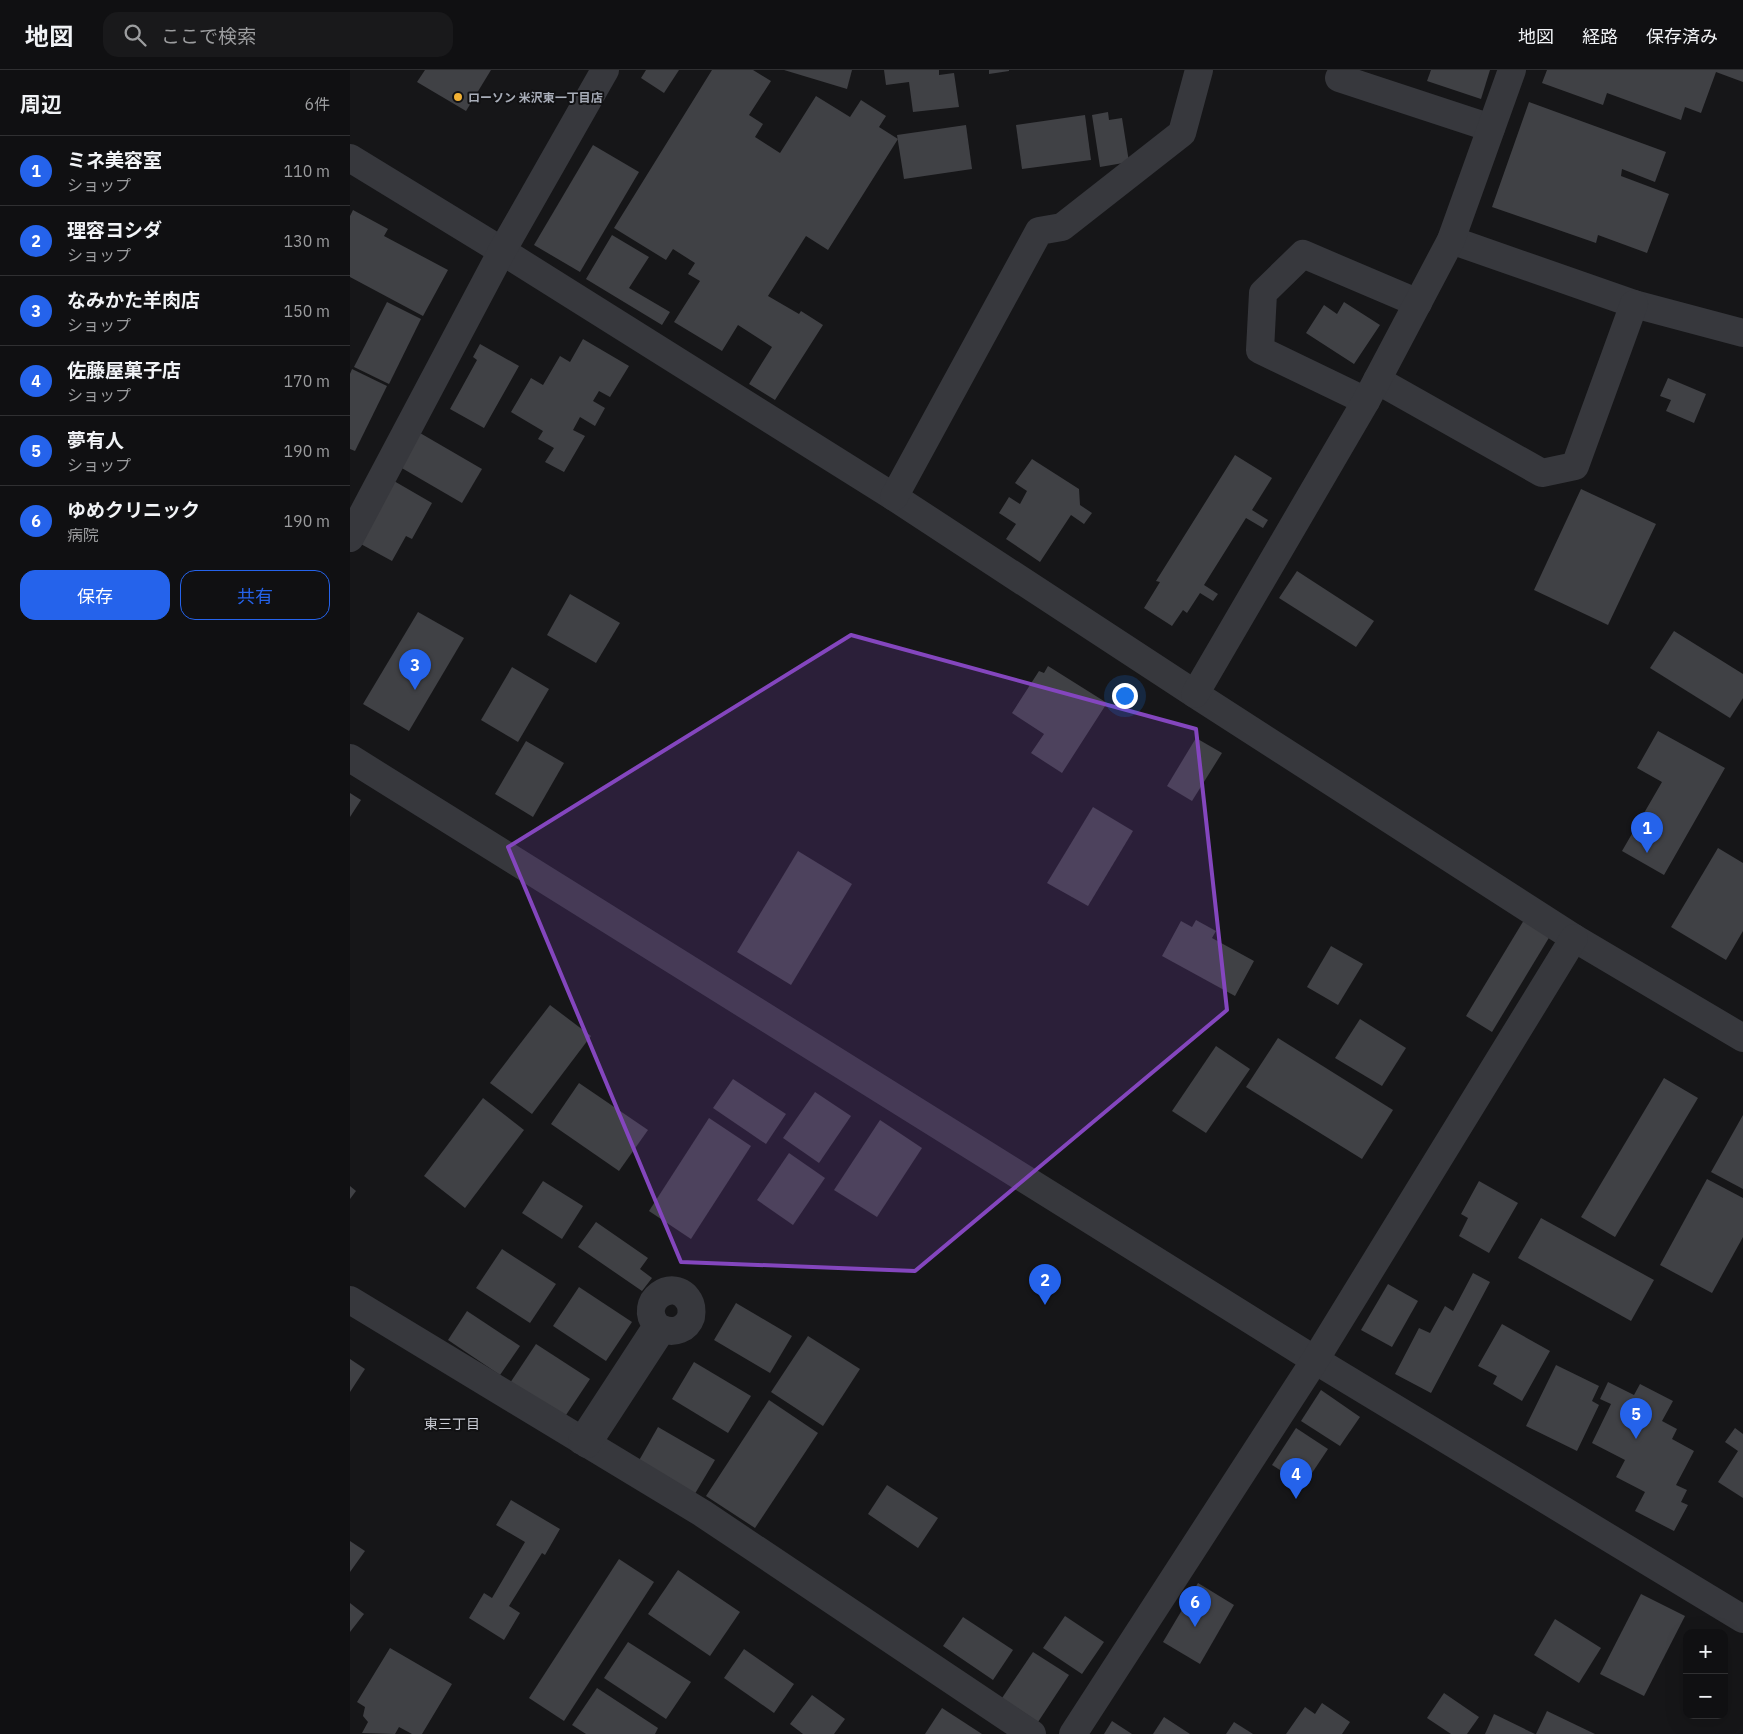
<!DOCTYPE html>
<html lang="ja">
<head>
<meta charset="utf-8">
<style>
  body { margin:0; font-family:"IBM Plex Sans","Noto Sans JP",sans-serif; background:#19191b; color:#f1f3f6 }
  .controls { position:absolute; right:15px; bottom:15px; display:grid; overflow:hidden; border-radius:10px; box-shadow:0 5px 20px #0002 }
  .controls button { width:45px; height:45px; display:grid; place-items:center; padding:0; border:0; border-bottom:1px solid #303032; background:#101012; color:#f1f3f6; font:25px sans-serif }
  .you { position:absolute; left:774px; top:625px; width:18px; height:18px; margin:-12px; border:4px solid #fff; border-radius:50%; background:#1a73e8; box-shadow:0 0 0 8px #1a73e833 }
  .badge { display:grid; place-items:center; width:32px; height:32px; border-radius:50%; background:#2563eb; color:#fff; font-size:16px; font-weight:700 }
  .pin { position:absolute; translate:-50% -41px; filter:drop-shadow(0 1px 2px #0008) }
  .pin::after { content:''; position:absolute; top:26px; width:18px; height:15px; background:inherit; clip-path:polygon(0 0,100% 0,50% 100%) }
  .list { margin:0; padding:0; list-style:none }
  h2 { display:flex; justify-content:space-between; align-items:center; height:65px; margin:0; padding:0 20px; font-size:21px }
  h2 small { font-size:16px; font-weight:400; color:#9c9d9f }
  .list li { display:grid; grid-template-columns:32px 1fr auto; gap:15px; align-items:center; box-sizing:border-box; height:70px; padding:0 20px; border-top:1px solid #303032 }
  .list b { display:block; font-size:19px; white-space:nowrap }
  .list p { margin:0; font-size:16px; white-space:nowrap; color:#9c9d9f }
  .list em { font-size:16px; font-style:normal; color:#9c9d9f }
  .actions { display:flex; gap:10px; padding:15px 20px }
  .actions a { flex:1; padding:11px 0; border:1px solid #2563eb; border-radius:15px; text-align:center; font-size:18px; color:#2563eb }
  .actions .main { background:#2563eb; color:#fff }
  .icon { flex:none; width:28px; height:28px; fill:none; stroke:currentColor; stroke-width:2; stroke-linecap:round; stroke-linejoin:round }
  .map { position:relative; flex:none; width:1393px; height:1664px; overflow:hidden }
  header { display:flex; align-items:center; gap:30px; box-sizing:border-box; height:70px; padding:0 25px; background:#101012; border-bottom:1px solid #303032 }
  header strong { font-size:24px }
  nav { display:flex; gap:28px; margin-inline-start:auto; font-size:18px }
  .search { width:350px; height:45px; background:#19191b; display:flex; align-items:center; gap:12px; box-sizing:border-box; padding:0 18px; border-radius:15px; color:#9c9d9f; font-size:19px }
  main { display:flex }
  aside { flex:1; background:#101012 }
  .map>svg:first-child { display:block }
  .building { fill:#404145 }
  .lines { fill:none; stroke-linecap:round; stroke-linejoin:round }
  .minor { stroke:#37383d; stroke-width:28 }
  .marked { fill:#8446be; fill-opacity:0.2; stroke:#8446be; stroke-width:4; stroke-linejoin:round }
  .poi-dot { fill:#f2b134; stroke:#111113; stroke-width:2 }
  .labels { text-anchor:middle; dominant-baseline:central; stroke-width:4; stroke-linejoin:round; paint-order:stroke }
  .poi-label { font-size:12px; font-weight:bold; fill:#a8adb8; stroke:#111113; text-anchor:start }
  .neighbourhood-label { font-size:14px; fill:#c9ccd4; stroke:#111113 }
</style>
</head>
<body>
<header>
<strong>地図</strong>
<div class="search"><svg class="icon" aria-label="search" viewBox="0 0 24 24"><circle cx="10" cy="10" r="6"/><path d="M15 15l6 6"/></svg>ここで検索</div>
<nav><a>地図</a><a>経路</a><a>保存済み</a></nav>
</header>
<main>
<aside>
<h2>周辺<small>6件</small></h2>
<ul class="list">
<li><span class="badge">1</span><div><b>ミネ美容室</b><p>ショップ</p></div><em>110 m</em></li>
<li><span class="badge">2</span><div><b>理容ヨシダ</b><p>ショップ</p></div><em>130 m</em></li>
<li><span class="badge">3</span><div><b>なみかた羊肉店</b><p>ショップ</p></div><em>150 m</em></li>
<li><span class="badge">4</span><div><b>佐藤屋菓子店</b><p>ショップ</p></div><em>170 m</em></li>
<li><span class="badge">5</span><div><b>夢有人</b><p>ショップ</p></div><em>190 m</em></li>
<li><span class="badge">6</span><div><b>ゆめクリニック</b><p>病院</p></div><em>190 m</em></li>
</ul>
<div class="actions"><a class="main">保存</a><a>共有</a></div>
</aside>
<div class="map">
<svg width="1393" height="1664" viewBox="0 0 1393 1664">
  <rect width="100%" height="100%" fill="#161618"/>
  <g class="building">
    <polygon points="75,0 141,0 116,41 67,12"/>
    <polygon points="296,0 329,0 314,23 291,8"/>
    <polygon points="362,0 403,0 421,11 399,45 413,54 405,67 430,83 466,26 500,47 511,30 536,46 529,57 548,69 478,180 456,166 418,226 449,244 451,241 473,255 425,330 399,314 422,277 388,255 372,281 324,252 350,211 338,204 345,193 323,179 316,190 264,158"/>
    <polygon points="434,0 502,0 497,19"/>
    <polygon points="534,0 589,0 589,5 604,3 609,37 563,42 559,12 536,15"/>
    <polygon points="639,0 659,0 659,1 639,4"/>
    <polygon points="1081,0 1140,0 1131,29 1077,11"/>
    <polygon points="1197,0 1393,0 1393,12 1366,2 1351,43 1335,37 1331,50 1257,23 1253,35 1192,13"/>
    <polygon points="1179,32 1316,82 1305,112 1272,99 1271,106 1319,124 1297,183 1248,165 1246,173 1142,137"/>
    <polygon points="758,42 759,50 772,48 779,92 750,97 742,45"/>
    <polygon points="735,45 741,90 672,99 666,55"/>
    <polygon points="616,55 622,99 554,109 547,65"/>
    <polygon points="243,75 289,102 230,202 184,175"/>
    <polygon points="3,140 38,159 34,166 98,200 73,246 0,207 0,146"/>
    <polygon points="262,165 299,187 279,218 320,242 312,255 236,209"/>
    <polygon points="37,232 71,249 39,314 4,297"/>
    <polygon points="994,232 1030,255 1004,294 956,263 974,235 987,244"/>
    <polygon points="233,269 279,296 260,327 249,321 243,331 255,338 245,356 230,347 223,360 235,366 214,402 195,392 204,378 188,369 193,361 161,342 181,308 193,315 210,286 220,292"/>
    <polygon points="130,274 169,296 134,358 100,339 127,290 123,287"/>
    <polygon points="2,299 37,316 5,381 0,379 0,304"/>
    <polygon points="1318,308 1356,324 1344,353 1316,341 1321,330 1310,326"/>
    <polygon points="70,363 132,399 112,433 50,397"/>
    <polygon points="885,385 922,408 902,440 918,450 913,458 896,448 854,515 868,524 863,531 850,523 837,543 833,540 822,556 794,538 810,512 806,511"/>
    <polygon points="682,389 729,419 730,435 742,443 734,454 721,445 690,492 656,469 666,454 649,443 659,427 670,434 677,421 665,413"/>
    <polygon points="44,411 82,433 62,469 56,466 42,491 9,473"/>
    <polygon points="1231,419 1306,454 1258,555 1184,520"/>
    <polygon points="947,501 1024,551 1006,577 929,528"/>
    <polygon points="220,524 270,553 246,593 197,565"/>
    <polygon points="68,542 114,568 59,661 13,634"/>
    <polygon points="1324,561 1393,604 1393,628 1380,648 1300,598"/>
    <polygon points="698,596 757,633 712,703 681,683 694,664 662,643 689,601 694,603"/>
    <polygon points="162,597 199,619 168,672 131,650"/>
    <polygon points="1308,661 1375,698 1314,805 1272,781 1312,712 1287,698"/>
    <polygon points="846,668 872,683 842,731 817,716"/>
    <polygon points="176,671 214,693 183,747 145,724"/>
    <polygon points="0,723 11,730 0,747"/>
    <polygon points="743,737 783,761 738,836 697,813"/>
    <polygon points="1368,778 1393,793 1393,861 1376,890 1321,857"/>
    <polygon points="448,781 502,814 441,915 387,882"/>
    <polygon points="846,850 866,861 862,868 904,891 885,926 812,886 831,851 842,857"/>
    <polygon points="1174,850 1200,866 1142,962 1116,946"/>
    <polygon points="981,876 1013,894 988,935 957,917"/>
    <polygon points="200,935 241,966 182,1044 140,1013"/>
    <polygon points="1010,949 1056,978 1032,1016 985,988"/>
    <polygon points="928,968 1043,1040 1012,1089 896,1017"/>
    <polygon points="866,976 900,999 856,1063 822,1041"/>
    <polygon points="1314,1008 1348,1028 1265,1167 1231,1147"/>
    <polygon points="383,1009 436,1044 416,1074 363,1038"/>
    <polygon points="229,1013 298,1060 269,1101 201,1054"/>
    <polygon points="465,1022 501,1046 469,1093 433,1068"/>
    <polygon points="133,1028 174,1060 115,1138 74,1106"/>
    <polygon points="1393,1045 1393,1119 1361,1102"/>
    <polygon points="359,1048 401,1076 341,1169 299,1141"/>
    <polygon points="530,1050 572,1078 527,1147 484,1120"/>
    <polygon points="439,1083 475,1108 443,1155 407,1130"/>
    <polygon points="1357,1109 1393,1128 1393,1167 1362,1223 1310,1195"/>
    <polygon points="193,1111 233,1136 212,1169 172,1143"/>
    <polygon points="1129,1111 1168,1133 1139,1183 1109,1166 1118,1148 1111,1144"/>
    <polygon points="0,1116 6,1121 0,1129"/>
    <polygon points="1191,1148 1304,1210 1281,1251 1168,1188"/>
    <polygon points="246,1152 298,1188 290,1199 302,1208 292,1221 228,1177"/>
    <polygon points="152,1179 206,1214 180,1253 126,1218"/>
    <polygon points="1123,1203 1140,1212 1081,1323 1045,1304 1069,1258 1080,1263 1095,1236 1103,1241"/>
    <polygon points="1038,1214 1068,1231 1042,1277 1011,1260"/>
    <polygon points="229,1217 282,1252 256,1291 203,1256"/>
    <polygon points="386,1233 442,1266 420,1303 364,1270"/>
    <polygon points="117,1241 170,1276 150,1305 98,1270"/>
    <polygon points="1152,1254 1200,1281 1172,1331 1143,1314 1147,1306 1128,1296"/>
    <polygon points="458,1266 510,1299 473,1356 421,1322"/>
    <polygon points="186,1274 240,1309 214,1348 160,1313"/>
    <polygon points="0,1289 15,1299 0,1322"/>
    <polygon points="344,1292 401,1326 378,1363 322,1329"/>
    <polygon points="1206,1295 1249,1316 1242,1331 1249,1335 1227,1381 1176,1356"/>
    <polygon points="1258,1312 1284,1325 1290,1314 1323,1331 1312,1351 1327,1359 1322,1369 1344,1381 1326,1415 1337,1420 1331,1432 1338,1435 1324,1461 1285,1441 1295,1422 1266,1407 1275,1390 1242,1373 1261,1334 1250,1329"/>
    <polygon points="971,1320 1010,1347 990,1376 951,1351"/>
    <polygon points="419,1330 468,1363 405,1458 356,1426"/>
    <polygon points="308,1357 365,1390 343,1427 287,1394"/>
    <polygon points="946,1358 978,1379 954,1415 922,1395"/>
    <polygon points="1385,1358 1393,1364 1393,1428 1368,1412 1388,1381 1375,1372"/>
    <polygon points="537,1415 588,1448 568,1478 518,1444"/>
    <polygon points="161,1430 210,1459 195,1485 192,1483 159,1536 170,1543 154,1570 119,1548 134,1523 142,1528 175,1472 146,1455"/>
    <polygon points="0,1471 15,1481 0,1502"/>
    <polygon points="269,1489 304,1512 214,1651 179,1628"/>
    <polygon points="328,1500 390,1542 360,1586 298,1544"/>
    <polygon points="848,1513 884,1535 850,1594 813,1572"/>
    <polygon points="1291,1524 1335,1546 1294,1626 1250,1604"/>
    <polygon points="0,1533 14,1544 0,1562"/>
    <polygon points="715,1546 754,1572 732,1604 693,1578"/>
    <polygon points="613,1547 663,1580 643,1610 593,1576"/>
    <polygon points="1205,1549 1251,1578 1229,1613 1184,1585"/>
    <polygon points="278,1572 341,1612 316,1649 254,1608"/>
    <polygon points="40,1578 102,1614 72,1664 62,1664 49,1657 45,1664 12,1663 18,1652 13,1646 15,1637 7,1632"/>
    <polygon points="394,1579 444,1614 424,1643 374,1608"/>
    <polygon points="683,1582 719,1605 688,1652 652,1628"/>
    <polygon points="247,1618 308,1658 305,1664 236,1664 222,1655"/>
    <polygon points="1094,1623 1129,1647 1117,1664 1101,1664 1077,1648"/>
    <polygon points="462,1625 495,1649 484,1664 453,1664 440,1654"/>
    <polygon points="972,1633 1000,1652 992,1664 936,1664 955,1637 965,1644"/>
    <polygon points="592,1638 632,1664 575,1664"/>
    <polygon points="1197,1641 1245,1664 1186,1664"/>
    <polygon points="1144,1644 1185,1664 1135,1664"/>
    <polygon points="814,1647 840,1664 803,1664"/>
    <polygon points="762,1651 782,1664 754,1664"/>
    <polygon points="884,1652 903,1664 876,1664"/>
  </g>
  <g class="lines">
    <g class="minor">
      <polyline points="989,8 1141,58"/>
      <polyline points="0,88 152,181 544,427 845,624 1224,868 1393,968"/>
      <polyline points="1101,170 1284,234 1393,263"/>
      <polyline points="1027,310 1192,403 1225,396 1284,234"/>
      <polyline points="1016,331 910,280 913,223 953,184 1068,233"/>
      <polyline points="544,427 689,161 712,157 832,63 849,0"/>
      <polyline points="0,468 152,181 255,0"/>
      <polyline points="845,624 1016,331 1101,170 1162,0"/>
      <polyline points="0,688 965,1290 1393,1549"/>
      <polyline points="0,1230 352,1443 682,1664"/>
      <path d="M232 1371 307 1256C286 1232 324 1205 339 1231 342 1236 342 1241 341 1247 337 1259 324 1264 312 1259L237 1374"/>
      <polyline points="723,1664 965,1290 1224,868"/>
    </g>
  </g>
  <path class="marked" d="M501 565 846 659 877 940 565 1201 331 1192 158 777Z"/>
  <circle class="poi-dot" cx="108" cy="27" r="5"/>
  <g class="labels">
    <g class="poi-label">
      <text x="118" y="27">ローソン 米沢東一丁目店</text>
    </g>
    <g class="neighbourhood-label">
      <text x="102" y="1354">東三丁目</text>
    </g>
  </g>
</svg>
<div class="controls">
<button>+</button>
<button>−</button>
</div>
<div class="you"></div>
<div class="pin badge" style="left:1297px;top:783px">1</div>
<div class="pin badge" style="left:695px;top:1235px">2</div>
<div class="pin badge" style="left:65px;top:620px">3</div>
<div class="pin badge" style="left:946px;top:1429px">4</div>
<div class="pin badge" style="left:1286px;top:1369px">5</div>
<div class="pin badge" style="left:845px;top:1557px">6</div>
</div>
</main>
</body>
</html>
